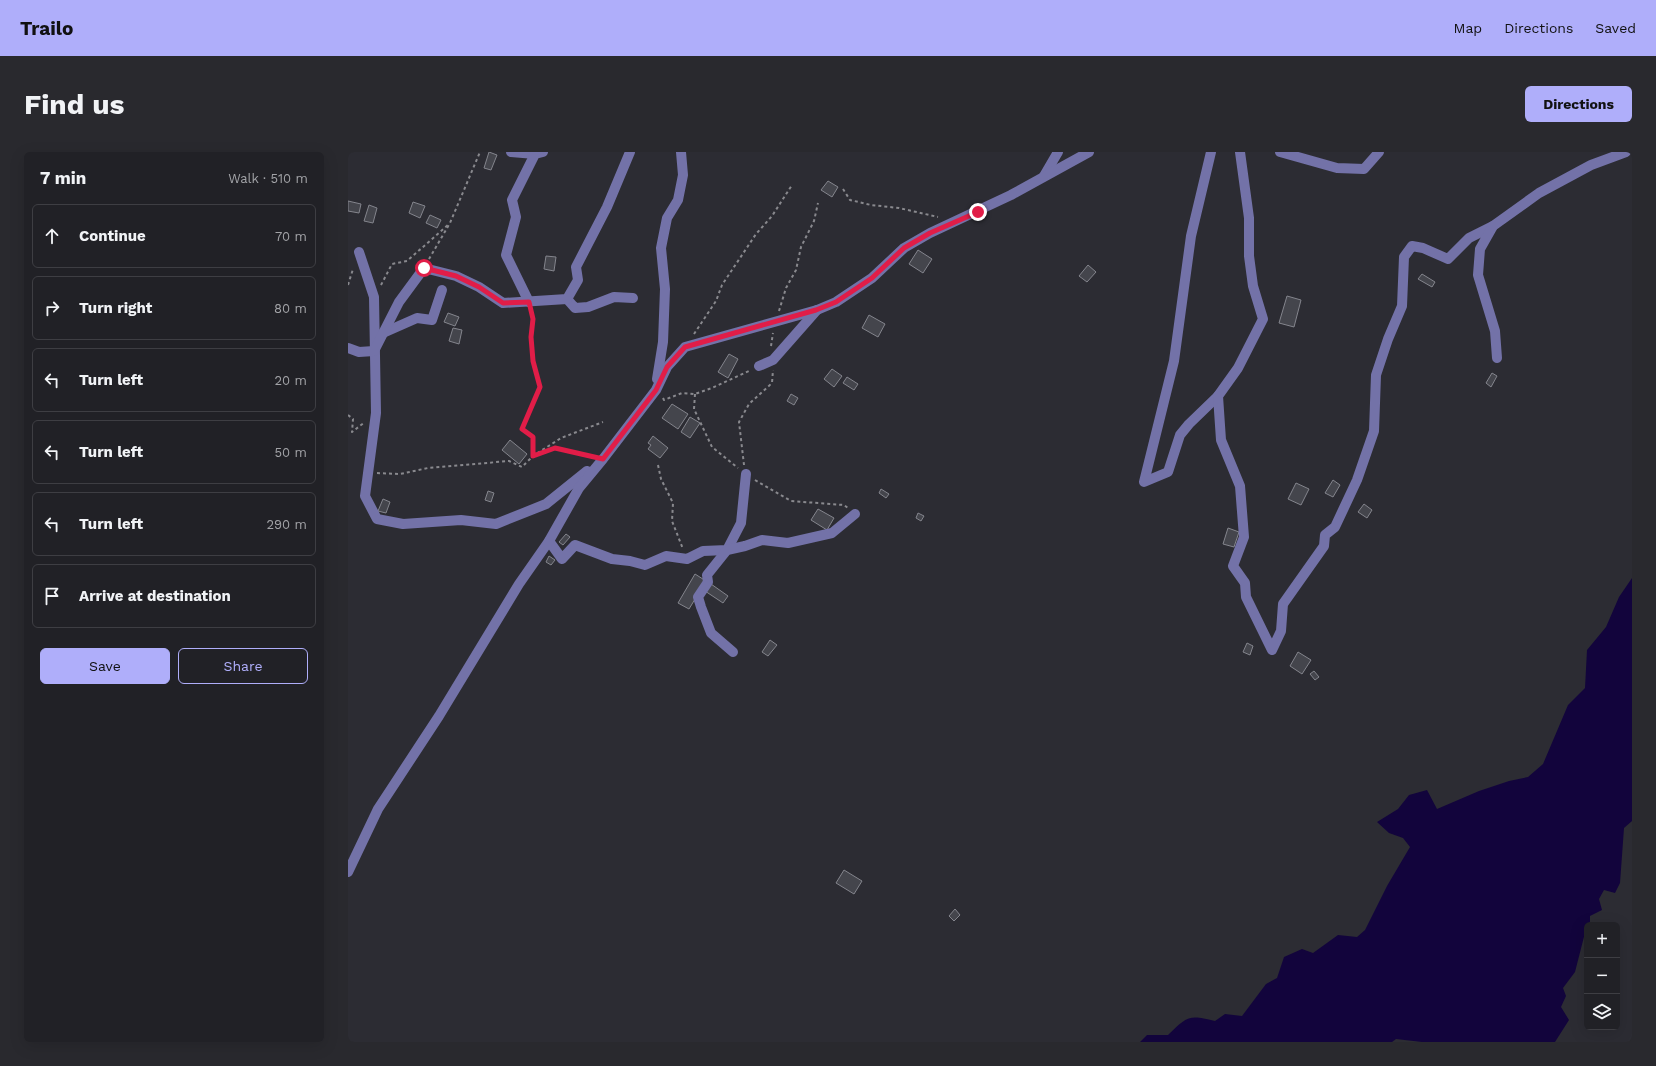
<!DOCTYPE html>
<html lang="en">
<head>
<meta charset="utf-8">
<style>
  body { margin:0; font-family:"Work Sans",sans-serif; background:#29292e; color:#f1f3f6 }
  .controls { position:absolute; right:12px; bottom:12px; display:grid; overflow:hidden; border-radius:6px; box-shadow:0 4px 16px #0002 }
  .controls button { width:36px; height:36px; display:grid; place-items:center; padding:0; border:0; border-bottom:1px solid #3e3e43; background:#212126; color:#f1f3f6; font:20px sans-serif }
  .stop { position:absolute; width:12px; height:12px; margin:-9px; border:3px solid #e11d48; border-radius:50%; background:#fff }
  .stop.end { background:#e11d48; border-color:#fff; box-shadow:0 1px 4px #0008 }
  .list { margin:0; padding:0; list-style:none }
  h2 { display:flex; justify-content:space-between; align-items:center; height:52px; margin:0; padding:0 16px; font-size:17px }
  h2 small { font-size:13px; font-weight:400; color:#a2a3a7 }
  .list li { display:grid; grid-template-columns:26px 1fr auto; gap:12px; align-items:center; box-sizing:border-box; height:64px; margin:0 8px 8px; padding:0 8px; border:1px solid #3e3e43; border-radius:6px }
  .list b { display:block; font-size:15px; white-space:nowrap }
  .list em { font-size:13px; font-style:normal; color:#a2a3a7 }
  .actions { display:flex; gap:8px; padding:12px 16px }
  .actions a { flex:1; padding:9px 0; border:1px solid #afaefa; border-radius:6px; text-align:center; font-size:14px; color:#afaefa }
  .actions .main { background:#afaefa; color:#111 }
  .icon { flex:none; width:22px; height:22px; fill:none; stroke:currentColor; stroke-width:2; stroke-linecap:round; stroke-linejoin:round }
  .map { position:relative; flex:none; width:1284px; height:890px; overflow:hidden; border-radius:6px }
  header { display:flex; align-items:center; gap:24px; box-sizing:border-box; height:56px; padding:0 20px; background:#afaefa; color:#111 }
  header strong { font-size:19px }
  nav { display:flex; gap:22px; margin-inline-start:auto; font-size:14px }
  .intro { display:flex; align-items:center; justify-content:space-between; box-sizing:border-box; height:96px; padding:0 24px }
  h1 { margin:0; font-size:28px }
  .button { padding:10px 18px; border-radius:6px; background:#afaefa; color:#111; font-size:14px; font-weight:700 }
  main { display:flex; gap:24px; padding:0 24px }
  aside { flex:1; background:#212126; border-radius:6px; box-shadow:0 4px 16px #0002 }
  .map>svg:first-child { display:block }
  .water { fill:#12043c }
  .building { fill:#44454c; stroke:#84858d }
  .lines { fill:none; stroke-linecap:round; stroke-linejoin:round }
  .path { stroke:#89898e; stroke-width:2; stroke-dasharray:3 3; stroke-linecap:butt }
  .minor { stroke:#7372a8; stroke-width:10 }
  .route { stroke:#e11d48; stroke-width:5 }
</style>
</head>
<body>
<header>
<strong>Trailo</strong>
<nav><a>Map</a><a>Directions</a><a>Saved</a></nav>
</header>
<div class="intro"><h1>Find us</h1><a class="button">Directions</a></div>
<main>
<aside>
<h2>7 min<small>Walk · 510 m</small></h2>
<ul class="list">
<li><svg class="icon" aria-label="ahead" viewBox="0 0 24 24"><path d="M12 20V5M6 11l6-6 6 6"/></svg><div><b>Continue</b></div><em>70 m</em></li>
<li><svg class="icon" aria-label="right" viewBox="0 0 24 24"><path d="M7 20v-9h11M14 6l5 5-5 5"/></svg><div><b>Turn right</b></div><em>80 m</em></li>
<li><svg class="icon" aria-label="left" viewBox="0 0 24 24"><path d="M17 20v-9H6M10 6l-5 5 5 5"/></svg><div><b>Turn left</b></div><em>20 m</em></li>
<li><svg class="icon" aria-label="left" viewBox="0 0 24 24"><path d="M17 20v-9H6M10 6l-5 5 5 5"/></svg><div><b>Turn left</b></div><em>50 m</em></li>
<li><svg class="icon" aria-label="left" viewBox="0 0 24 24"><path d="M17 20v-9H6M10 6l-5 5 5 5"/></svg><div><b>Turn left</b></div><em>290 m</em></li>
<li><svg class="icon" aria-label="arrive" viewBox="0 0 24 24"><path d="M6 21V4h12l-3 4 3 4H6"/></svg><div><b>Arrive at destination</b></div></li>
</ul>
<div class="actions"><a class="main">Save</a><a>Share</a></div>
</aside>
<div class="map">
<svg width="1284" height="890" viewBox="0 0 1284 890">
  <rect width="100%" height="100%" fill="#2c2c33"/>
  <path class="water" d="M1284 426V669L1276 676 1272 731 1267 741 1256 738 1251 747 1254 758 1242 764V770L1239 773 1227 820 1215 836 1218 844 1213 855 1221 868 1207 890H1074L1048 887 1044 890H792L799 883H820C839 865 840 862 867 869L877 862 894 864 918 832 929 826 936 805 954 797 965 801 990 783 1009 785 1017 778 1039 734 1062 695 1055 686 1041 681 1029 670 1050 657 1061 643 1079 638 1089 657 1131 639 1161 629 1180 625 1195 612 1220 553 1237 536 1239 498 1258 475 1271 445Z"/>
  <g class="building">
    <polygon points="141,0 149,3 143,18 136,16"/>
    <polygon points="480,29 490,35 484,45 473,38"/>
    <polygon points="0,49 13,52 11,61 0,59"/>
    <polygon points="65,50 77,54 72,66 61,61"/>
    <polygon points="21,53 29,56 25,71 16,69"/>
    <polygon points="82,63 93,68 89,76 78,71"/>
    <polygon points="570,98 584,107 575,121 561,112"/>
    <polygon points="198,104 208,105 206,119 196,117"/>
    <polygon points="740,113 748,120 739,130 731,124"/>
    <polygon points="1074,122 1087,130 1084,135 1070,127"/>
    <polygon points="939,144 953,148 946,175 931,171"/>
    <polygon points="100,161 111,165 107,174 96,170"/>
    <polygon points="521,163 537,172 530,185 514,176"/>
    <polygon points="105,176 114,178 111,192 101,189"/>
    <polygon points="381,202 390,207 380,226 370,220"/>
    <polygon points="484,217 494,224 486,235 476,227"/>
    <polygon points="1144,221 1149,224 1143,235 1138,231"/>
    <polygon points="499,225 510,232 506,238 495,231"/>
    <polygon points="443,242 450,246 446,253 439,249"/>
    <polygon points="324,252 340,262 330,277 314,266"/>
    <polygon points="342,265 352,271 342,286 333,280"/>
    <polygon points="305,284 320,296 312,306 300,297 303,293 300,291"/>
    <polygon points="162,288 179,302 171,312 154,298"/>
    <polygon points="985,328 992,333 985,345 977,341"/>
    <polygon points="948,331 961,337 953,353 940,347"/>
    <polygon points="533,337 541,342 538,346 531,341"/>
    <polygon points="140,339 146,341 143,350 137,348"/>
    <polygon points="35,347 42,350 38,361 30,359"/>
    <polygon points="1016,352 1024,358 1019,366 1010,360"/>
    <polygon points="470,357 486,366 479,378 463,368"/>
    <polygon points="570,361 576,364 573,369 568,366"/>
    <polygon points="880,376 891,380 886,395 875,392"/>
    <polygon points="218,382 222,385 215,393 211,390"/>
    <polygon points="201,404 207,408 203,413 198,410"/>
    <polygon points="347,422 358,429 341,457 330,451"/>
    <polygon points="363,432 380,444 375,451 357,439"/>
    <polygon points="422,488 429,493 420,504 414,500"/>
    <polygon points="899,491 905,494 902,503 895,500"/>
    <polygon points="950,500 963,508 954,522 942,514"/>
    <polygon points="966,519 971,525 967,528 962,522"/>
    <polygon points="496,718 514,729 506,742 488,731"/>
    <polygon points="607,757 612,763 606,769 601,764"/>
  </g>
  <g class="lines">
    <g class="path">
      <polyline points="495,37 502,48 523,53 551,56 590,65"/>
      <polyline points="81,107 102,71 132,0"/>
      <polyline points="0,133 5,117"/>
      <polyline points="33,133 44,112 59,109 100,73"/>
      <polyline points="183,158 185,167 183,185 185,209 192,235 174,277 185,285 185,303"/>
      <polyline points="431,159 438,136 448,118 453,95 466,69 470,51"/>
      <polyline points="346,182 368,149 374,133 408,82 424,64 444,33"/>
      <polyline points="423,194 425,181"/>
      <polyline points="347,242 346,257 364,295 390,316"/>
      <polyline points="315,246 316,248 334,241 347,242 364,236 403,218"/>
      <polyline points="0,263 5,267 4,280 17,270"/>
      <polyline points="189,303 207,296 244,305"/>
      <polyline points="310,313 313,327 325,351 324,369 335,397"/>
      <polyline points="396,313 391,270 401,252 424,231 425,218"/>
      <polyline points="29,321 52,322 80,316 161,309 174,315 185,304 213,286 255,270"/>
      <polyline points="407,328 443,349 496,353 500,356"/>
    </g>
    <g class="minor">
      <polyline points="163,0 187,2"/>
      <polyline points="863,0 843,84 826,209 796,330 820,320 832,283 841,272 870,244"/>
      <polyline points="892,0 901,66 901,104 905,134 915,167 890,216 870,244 873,288 892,334 896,385 885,414 897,431 898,445 924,498 933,479 935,452 976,394 977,383 987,375 1009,328 1026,279 1028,223 1040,187 1054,154 1056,105 1064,94 1075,96 1100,107 1121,86 1145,74"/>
      <polyline points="932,0 989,16 1016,17 1031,0"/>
      <polyline points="696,24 710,0"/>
      <polyline points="11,100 26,145 28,261 17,344 29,367 55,372 113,368 148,372 198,352 239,319"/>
      <polyline points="219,147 227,156 240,155 266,145 285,146"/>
      <polyline points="181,150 158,103 168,65 164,48 187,2 195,0"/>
      <polyline points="35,181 69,166 84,168 94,138"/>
      <polyline points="0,196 11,200 26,199 51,150 76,116 108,124 131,135 155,151 219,147 230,128 228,115 259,55 282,0"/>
      <polyline points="1149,206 1147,179 1130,123 1132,97 1145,74 1191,41 1243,13 1278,0"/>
      <polyline points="411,214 425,208 469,158"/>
      <polyline points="309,227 315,190 317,137 313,96 319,66 330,48 335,23 333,0"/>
      <polyline points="201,389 214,407 227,393 264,407 282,409 297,413 318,404 339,407 355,399 379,398 393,371 398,322"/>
      <polyline points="385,500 363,481 353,455 350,445 360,430 359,423 379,398 397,394 414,388 440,391 484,381 507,362"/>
      <polyline points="0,720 30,657 91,564 171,432 201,389 231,336 255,307 308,238 319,215 337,195 469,158 488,150 524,126 556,96 582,81 663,43 741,0"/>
    </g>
  </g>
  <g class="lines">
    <polyline class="route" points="76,116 108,124 131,135 155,151 181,150 185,167 183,185 185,209 192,235 174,277 185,285 185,304 207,296 255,307 308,238 319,215 337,195 468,158 488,150 524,126 556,96 582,81 630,60"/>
  </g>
</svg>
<div class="controls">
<button>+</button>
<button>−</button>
<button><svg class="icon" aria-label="layers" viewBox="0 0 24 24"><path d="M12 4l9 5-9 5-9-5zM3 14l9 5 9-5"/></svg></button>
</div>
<div class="stop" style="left:76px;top:116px"></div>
<div class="stop end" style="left:630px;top:60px"></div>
</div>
</main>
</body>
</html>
